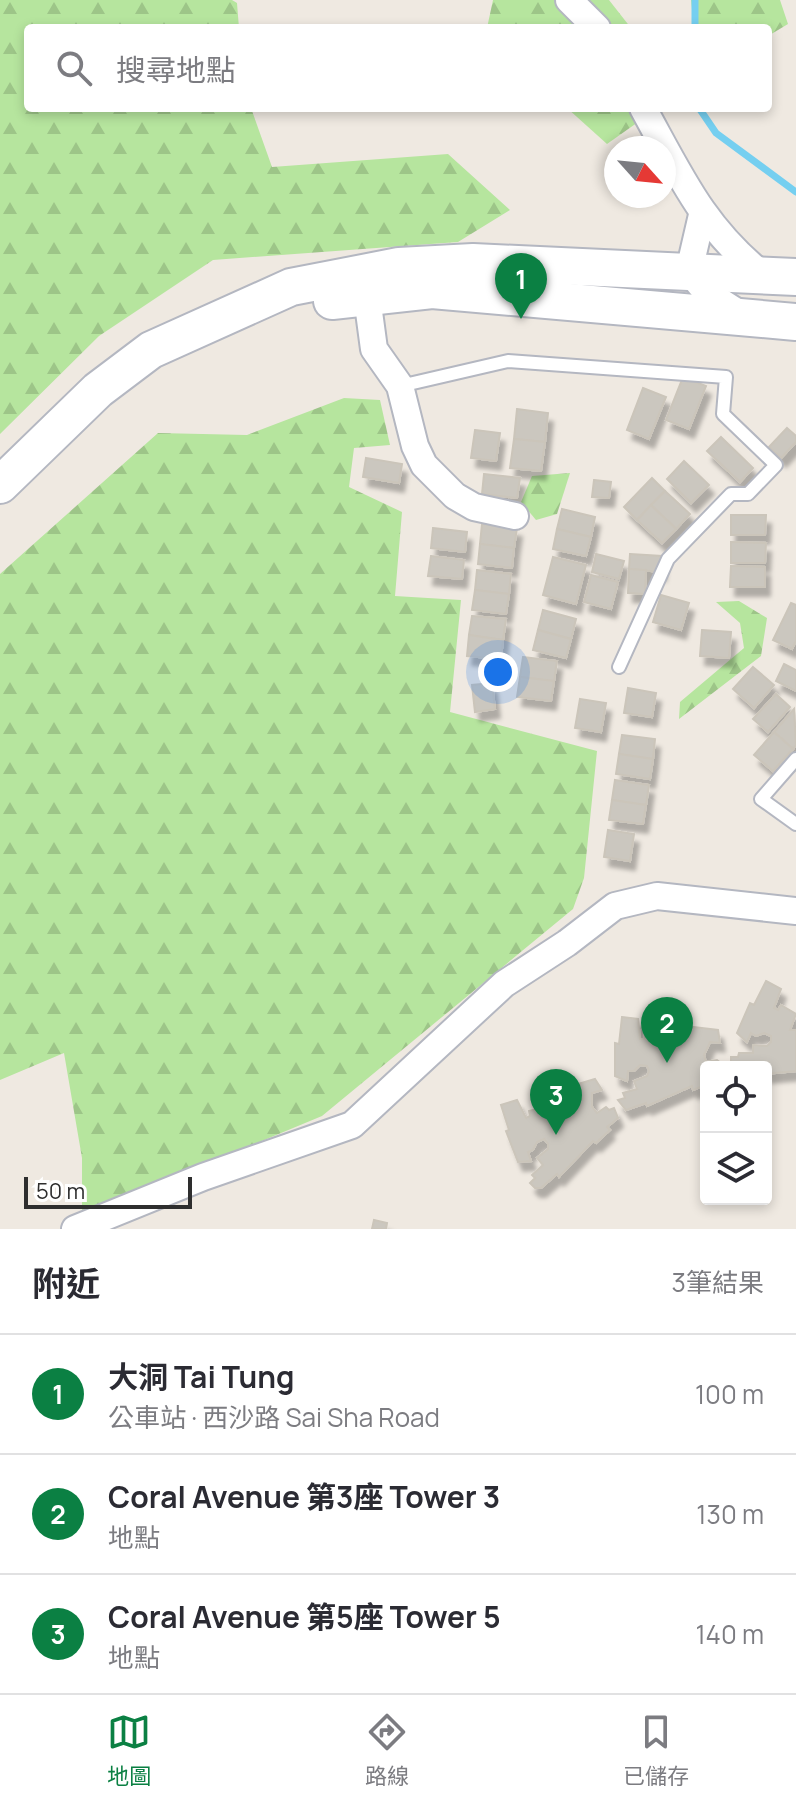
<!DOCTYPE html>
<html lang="zh-TW">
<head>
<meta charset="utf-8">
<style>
  body { margin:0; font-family:Manrope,"Noto Sans TC",sans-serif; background:#f7f7f7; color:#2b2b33 }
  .controls { position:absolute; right:24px; bottom:24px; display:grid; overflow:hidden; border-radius:8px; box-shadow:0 4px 12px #0003 }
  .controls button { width:72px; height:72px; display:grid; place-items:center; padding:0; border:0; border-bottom:2px solid #e1e1e2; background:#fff; color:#2b2b33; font:40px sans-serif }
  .compass { position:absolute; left:604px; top:136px; width:72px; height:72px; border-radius:50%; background:#fff; box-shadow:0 4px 12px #0003; rotate:117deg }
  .scale { position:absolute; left:24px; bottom:20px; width:168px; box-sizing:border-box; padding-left:8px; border:4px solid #2e2e2e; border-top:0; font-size:22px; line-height:28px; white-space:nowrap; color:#2e2e2e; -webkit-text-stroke:6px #fff; paint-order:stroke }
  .you { position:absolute; left:498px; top:672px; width:28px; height:28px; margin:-20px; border:6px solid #fff; border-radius:50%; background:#1a73e8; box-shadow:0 0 0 12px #1a73e833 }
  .badge { display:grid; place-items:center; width:52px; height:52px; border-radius:50%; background:#0b8043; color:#fff; font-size:26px; font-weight:700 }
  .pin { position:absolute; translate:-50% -66px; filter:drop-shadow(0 2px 4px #0008) }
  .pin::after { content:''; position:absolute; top:42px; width:28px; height:24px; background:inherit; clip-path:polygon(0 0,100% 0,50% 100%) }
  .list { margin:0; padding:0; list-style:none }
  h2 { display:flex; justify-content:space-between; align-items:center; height:104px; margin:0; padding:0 32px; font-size:34px }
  h2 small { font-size:26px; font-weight:400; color:#7c7c81 }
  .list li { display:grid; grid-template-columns:52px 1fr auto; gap:24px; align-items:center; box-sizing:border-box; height:120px; padding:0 32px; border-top:2px solid #e1e1e2 }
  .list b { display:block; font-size:30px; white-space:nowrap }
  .list p { margin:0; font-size:26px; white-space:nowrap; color:#7c7c81 }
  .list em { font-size:26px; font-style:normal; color:#7c7c81 }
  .icon { flex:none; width:44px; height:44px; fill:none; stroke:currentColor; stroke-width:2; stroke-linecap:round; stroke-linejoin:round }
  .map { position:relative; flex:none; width:796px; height:1229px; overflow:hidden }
  .search { position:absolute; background:#fff; box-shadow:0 4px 12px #0003; left:24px; right:24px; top:24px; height:88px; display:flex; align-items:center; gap:20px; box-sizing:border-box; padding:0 28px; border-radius:8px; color:#7c7c81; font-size:30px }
  .sheet { height:464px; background:#fff }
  nav { display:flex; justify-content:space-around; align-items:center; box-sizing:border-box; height:112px; border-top:2px solid #e1e1e2; background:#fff; font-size:22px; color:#7c7c81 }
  nav a { display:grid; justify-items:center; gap:4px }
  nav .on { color:#0b8043 }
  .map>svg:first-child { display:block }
  .forest { fill:url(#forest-firs) }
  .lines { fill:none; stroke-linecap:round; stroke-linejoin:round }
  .stream { stroke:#75cff0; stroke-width:7 }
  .building { fill:#cbc7bf; stroke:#cbc5ba; stroke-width:2; filter:url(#shadow) }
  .lane-casing { stroke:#b4b7c1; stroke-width:16 }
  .street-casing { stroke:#b4b7c1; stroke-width:30 }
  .secondary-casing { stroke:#b4b7c1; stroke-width:40 }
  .lane { stroke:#fff; stroke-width:12 }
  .street { stroke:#fff; stroke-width:26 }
  .secondary { stroke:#fff; stroke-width:36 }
</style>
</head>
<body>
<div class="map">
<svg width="796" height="1229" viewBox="0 0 796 1229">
  <defs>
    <pattern id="forest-firs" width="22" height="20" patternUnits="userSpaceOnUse" patternTransform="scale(2)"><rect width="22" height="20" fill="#b6e59e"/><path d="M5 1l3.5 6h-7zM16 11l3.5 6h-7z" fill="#9dc588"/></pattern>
    <filter id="shadow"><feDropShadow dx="5" dy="9" stdDeviation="2" flood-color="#0004"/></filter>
  </defs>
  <rect width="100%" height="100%" fill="#efe9e1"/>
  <g class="forest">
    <polygon points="0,0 232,0 237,3 239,28 28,28 28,108 251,108 272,167 448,154 510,210 458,242 213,260 99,336 0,434"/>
    <polygon points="493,0 609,0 631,28 487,28"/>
    <polygon points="691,0 780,0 788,24 768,36 768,28 694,28"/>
    <polygon points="567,108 658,108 607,144"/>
    <polygon points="344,398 380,400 390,445 354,448 349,487 402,512 395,596 461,600 450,712 597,751 584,878 573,909 322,1116 82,1216 82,1158 64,1053 0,1080 0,574 158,433 247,435"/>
    <polygon points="570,473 557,514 536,520 521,502 532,476"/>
    <polygon points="739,601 767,618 761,656 679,719 680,702 744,648 740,623 716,602"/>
  </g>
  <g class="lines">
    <g class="stream">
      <polyline points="695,0 695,28"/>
      <polyline points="699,108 716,133 796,192"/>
    </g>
  </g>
  <g class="building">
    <polygon points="683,377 706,386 689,429 666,420"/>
    <polygon points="643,388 666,397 649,439 627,430"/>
    <polygon points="517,409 548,413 545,442 514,439"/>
    <polygon points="787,428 796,436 796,442 781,458 769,447"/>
    <polygon points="475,430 500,433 496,461 471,458"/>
    <polygon points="721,437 753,468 740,482 707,451"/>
    <polygon points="514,439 545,442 541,471 510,468"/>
    <polygon points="366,458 402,464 399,483 363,477"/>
    <polygon points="684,461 709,485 691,503 667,479"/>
    <polygon points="484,474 520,478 517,498 482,494"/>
    <polygon points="652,478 665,491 637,520 624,507"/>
    <polygon points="594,480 611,482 609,498 592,497"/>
    <polygon points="665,491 690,514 676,529 651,505"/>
    <polygon points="651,505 676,529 662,543 637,520"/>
    <polygon points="562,509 595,517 591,537 557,529"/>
    <polygon points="731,515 766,515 765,535 731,535"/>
    <polygon points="482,524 517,528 514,548 480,544"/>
    <polygon points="433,528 467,532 465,552 431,548"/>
    <polygon points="557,529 591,537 586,556 553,549"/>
    <polygon points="731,542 766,543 765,563 731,563"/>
    <polygon points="480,544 514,548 512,568 478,564"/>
    <polygon points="596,554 624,561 619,579 592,572"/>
    <polygon points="630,554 662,556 661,572 629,569"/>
    <polygon points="431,556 464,560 462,579 428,576"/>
    <polygon points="553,557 586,565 576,604 543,595"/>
    <polygon points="731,566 765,567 765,587 730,587"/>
    <polygon points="629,569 646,570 645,594 628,593"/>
    <polygon points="477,570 511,574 509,594 475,590"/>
    <polygon points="591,575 618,582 611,609 584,602"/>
    <polygon points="475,590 509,594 506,614 472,610"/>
    <polygon points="661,595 689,603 681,630 653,622"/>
    <polygon points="791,603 796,605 796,641 792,649 773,640"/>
    <polygon points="543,610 576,619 571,639 538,630"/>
    <polygon points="472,616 506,619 503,640 469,635"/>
    <polygon points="538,630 571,639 566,658 533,650"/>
    <polygon points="702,630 731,632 729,658 700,656"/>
    <polygon points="469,635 503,640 501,659 467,656"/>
    <polygon points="523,657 557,661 554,681 520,677"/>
    <polygon points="784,664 796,670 796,691 776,681"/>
    <polygon points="753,667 774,685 754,708 733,689"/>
    <polygon points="520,677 554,681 551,701 517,697"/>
    <polygon points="492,683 495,709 475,712 472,685"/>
    <polygon points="628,688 656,693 652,717 624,713"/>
    <polygon points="776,694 790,707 768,732 753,719"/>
    <polygon points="580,699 606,703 601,732 575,728"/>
    <polygon points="794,709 796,745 793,749 774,732"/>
    <polygon points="774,732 793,749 773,771 754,755"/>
    <polygon points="622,735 655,739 653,759 619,754"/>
    <polygon points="619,754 653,759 650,779 616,774"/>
    <polygon points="615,780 649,785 646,805 612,800"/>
    <polygon points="612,800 646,805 643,824 609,820"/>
    <polygon points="608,830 634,834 630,861 604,857"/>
    <polygon points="766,981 781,989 774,1008 778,1010 781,1005 796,1014 790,1030 796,1030 796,1071 766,1074 766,1067 735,1067 731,1064 731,1057 738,1057 739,1053 753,1053 753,1045 767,1046 771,1042 771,1036 764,1033 756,1036 751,1033 747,1042 737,1033 750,1003 754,1005"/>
    <polygon points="622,1017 638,1019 640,1039 644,1039 645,1033 662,1036 662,1053 675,1048 675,1042 668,1036 669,1024 718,1030 720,1043 710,1042 704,1055 706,1062 717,1060 726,1067 706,1067 706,1085 693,1090 692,1086 647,1106 646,1103 626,1110 618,1100 625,1098 623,1093 637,1089 634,1081 647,1076 649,1071 647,1066 640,1065 634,1071 628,1071 627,1081 615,1076 615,1043 619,1044"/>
    <polygon points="595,1079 602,1090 592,1093 592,1107 597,1113 606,1107 609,1110 614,1108 618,1118 607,1127 610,1130 596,1143 593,1141 559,1177 557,1174 541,1188 535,1188 530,1183 535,1178 532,1175 543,1165 537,1158 548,1149 548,1144 544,1139 537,1142 533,1150 528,1152 531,1161 518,1162 506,1131 509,1130 501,1105 517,1100 526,1118 530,1116 529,1111 546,1107 552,1122 562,1113 560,1106 551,1104 548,1093"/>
    <polygon points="374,1220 387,1223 386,1229 372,1229"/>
  </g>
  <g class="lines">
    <g class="lane-casing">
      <g id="lane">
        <polyline points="400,386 508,361 726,377 723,414 776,465 748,494 731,494 668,559 619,667"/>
        <polyline points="796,759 761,799 796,824"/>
      </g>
    </g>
    <g class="street-casing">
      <g id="street">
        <polyline points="569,0 597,28"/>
        <path d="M643 108C680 175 703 228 764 276"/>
        <polyline points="702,215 689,271 707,293 743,316"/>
        <polyline points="365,282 374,349 400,386 415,446 424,465 455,496 474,507 515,516"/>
        <polyline points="75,1229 203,1177 352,1125 504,984 567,943 615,906 657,896 796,911"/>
      </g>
    </g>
    <g class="secondary-casing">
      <g id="secondary">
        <polyline points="332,301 432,290 796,322"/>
        <polyline points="0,485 98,390 151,350 291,287 399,266 473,262 796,277"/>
      </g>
    </g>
    <use href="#lane" class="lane"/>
    <use href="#street" class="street"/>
    <use href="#secondary" class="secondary"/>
  </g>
</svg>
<div class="controls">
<button><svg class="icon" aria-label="locate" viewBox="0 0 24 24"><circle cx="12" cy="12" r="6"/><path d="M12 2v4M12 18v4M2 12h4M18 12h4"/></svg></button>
<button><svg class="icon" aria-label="layers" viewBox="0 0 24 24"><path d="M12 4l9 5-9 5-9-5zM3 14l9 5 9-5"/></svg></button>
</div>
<svg class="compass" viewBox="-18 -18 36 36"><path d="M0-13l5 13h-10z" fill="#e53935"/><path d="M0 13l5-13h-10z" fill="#7c7c81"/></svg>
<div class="scale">50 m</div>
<div class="you"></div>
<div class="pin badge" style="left:521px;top:319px">1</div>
<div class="pin badge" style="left:667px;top:1063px">2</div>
<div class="pin badge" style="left:556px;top:1135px">3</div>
<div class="search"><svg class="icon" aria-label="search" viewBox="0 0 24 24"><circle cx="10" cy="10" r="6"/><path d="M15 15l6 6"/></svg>搜尋地點</div>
</div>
<section class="sheet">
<h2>附近<small>3筆結果</small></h2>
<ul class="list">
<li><span class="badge">1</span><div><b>大洞 Tai Tung</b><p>公車站 · 西沙路 Sai Sha Road</p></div><em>100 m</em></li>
<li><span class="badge">2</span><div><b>Coral Avenue 第3座 Tower 3</b><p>地點</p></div><em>130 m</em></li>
<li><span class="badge">3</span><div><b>Coral Avenue 第5座 Tower 5</b><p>地點</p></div><em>140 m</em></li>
</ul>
</section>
<nav>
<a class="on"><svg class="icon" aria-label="map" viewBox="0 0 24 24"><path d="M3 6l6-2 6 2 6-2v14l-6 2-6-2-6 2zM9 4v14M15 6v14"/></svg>地圖</a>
<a><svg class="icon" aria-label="directions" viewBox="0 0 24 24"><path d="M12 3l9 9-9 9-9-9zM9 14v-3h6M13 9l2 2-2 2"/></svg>路線</a>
<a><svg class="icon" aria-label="saved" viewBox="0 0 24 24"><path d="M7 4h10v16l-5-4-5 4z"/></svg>已儲存</a>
</nav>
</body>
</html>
